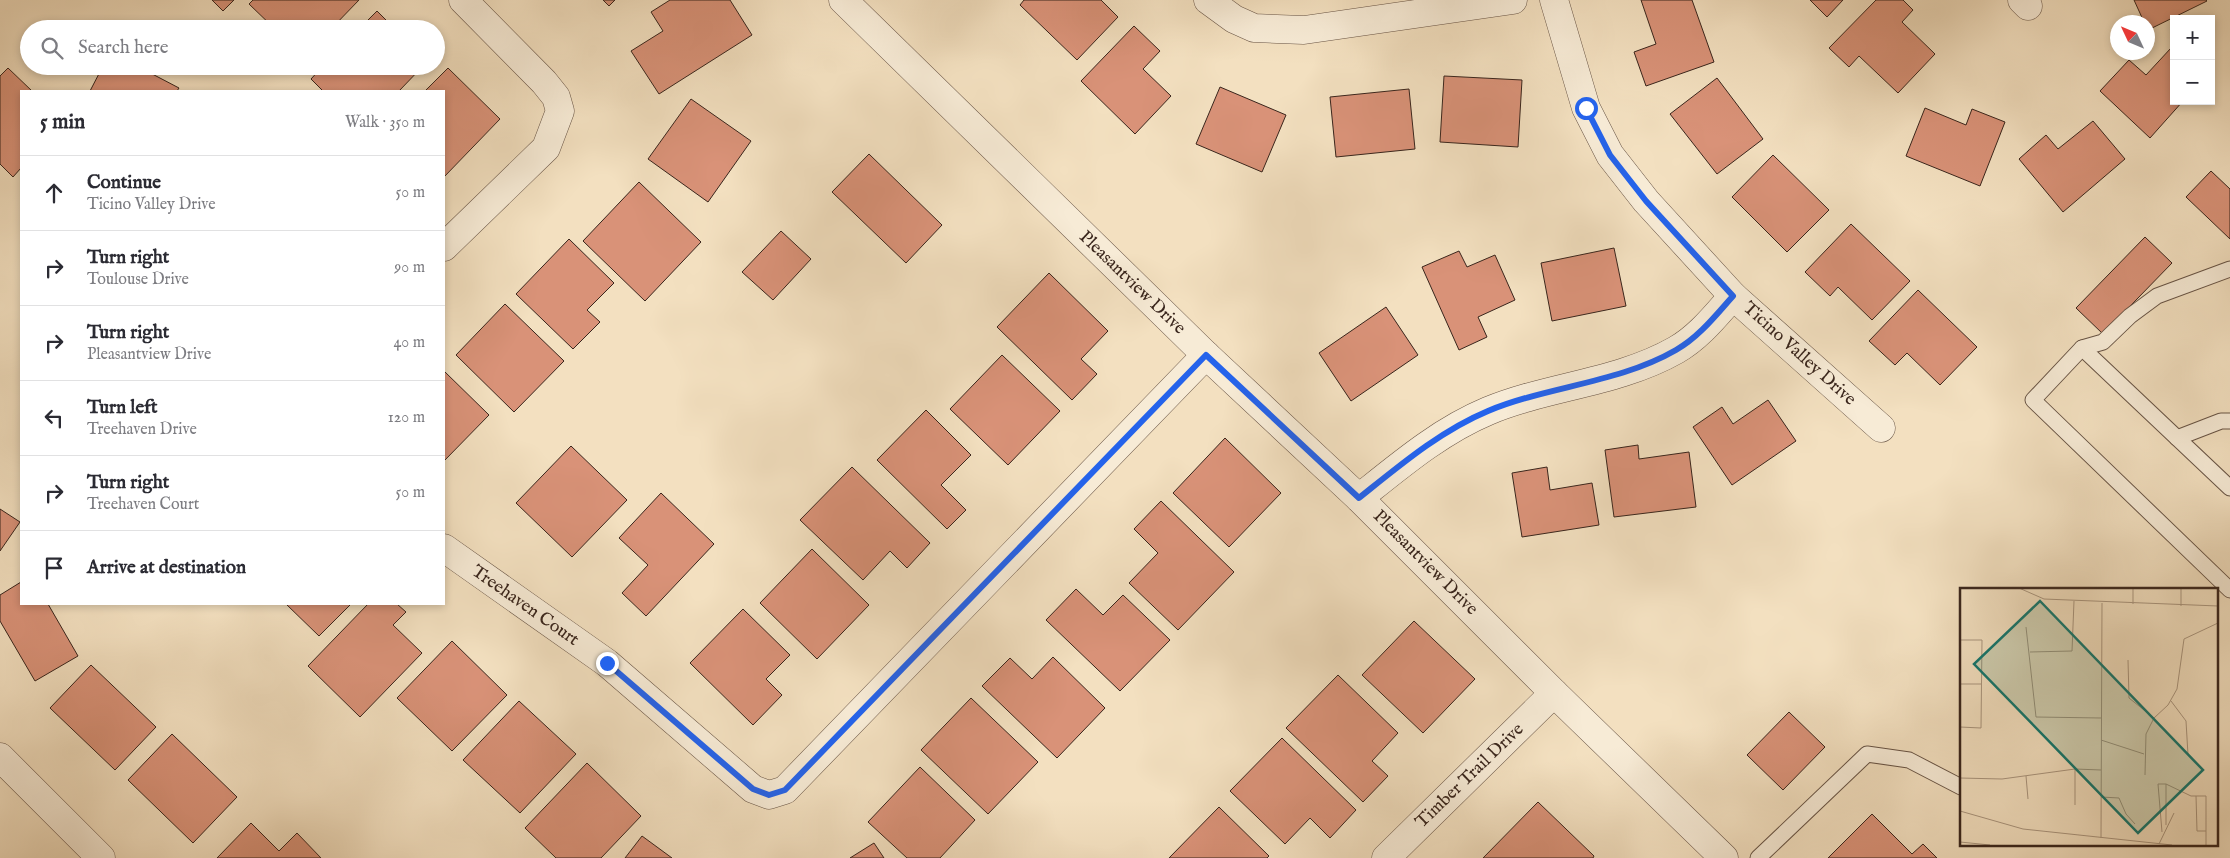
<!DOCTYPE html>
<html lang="en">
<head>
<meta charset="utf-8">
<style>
  body { margin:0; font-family:"IM FELL English",serif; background:#f7f7f7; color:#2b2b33 }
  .controls { position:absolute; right:15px; top:15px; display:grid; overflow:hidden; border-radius:0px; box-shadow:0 2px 8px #0003 }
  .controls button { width:45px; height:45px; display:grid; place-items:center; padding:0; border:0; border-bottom:1px solid #e1e1e2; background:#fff; color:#2b2b33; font:25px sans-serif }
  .compass { position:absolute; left:2110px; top:15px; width:45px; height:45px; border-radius:50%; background:#fff; box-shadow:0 2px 8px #0003; rotate:314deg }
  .stop { position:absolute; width:15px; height:15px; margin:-11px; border:4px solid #2563eb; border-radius:50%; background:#fff }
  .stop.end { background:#2563eb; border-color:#fff; box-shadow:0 1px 5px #0008 }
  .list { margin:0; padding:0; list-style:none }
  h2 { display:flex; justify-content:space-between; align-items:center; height:65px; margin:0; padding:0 20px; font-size:21px }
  h2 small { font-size:16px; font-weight:400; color:#7c7c81 }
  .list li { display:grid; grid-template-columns:32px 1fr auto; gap:15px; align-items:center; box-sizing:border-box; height:75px; padding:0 20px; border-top:1px solid #e1e1e2 }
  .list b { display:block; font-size:19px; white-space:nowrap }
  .list p { margin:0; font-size:16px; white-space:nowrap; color:#7c7c81 }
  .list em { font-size:16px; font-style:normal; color:#7c7c81 }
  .icon { flex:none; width:28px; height:28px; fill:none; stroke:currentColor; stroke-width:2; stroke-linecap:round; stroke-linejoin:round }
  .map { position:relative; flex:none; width:2230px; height:858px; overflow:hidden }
  .search { position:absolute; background:#fff; box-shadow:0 2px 8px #0003; left:20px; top:20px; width:425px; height:55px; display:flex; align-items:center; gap:12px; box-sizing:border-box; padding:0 18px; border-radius:28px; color:#7c7c81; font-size:19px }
  .panel { position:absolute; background:#fff; box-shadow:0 2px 8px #0003; left:20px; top:90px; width:425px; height:515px; border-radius:0px }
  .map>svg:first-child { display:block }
  .building { fill:#d99278; stroke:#39251c }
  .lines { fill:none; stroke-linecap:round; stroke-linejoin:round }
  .lane-casing { stroke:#685445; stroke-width:17 }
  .street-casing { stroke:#685445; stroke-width:29 }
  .lane { stroke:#f7ebd6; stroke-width:15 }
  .street { stroke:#f7ebd6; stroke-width:28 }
  .route { stroke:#2563eb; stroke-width:6 }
  .labels { text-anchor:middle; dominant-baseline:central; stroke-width:4.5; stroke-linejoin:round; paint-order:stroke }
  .street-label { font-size:18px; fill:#39251c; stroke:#f7ebd6 }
  .inset-road { fill:none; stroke:#a9957e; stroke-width:1 }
  .view { fill:#0f766e; fill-opacity:0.15; stroke:#0f766e; stroke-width:2.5 }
  .inset-edge { fill:none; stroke:#39251c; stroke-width:2.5 }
</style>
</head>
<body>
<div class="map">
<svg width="2230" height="858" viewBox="0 0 2230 858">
  <rect width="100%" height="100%" fill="#f3e0c0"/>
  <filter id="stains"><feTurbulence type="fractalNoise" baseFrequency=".004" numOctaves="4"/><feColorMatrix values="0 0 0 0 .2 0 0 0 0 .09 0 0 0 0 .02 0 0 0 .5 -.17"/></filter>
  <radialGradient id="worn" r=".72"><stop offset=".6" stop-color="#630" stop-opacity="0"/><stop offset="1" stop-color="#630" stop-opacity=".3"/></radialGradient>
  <g class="building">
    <polygon points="212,0 234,0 223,11"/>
    <polygon points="253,0 359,0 331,29 275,29 249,4"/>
    <polygon points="603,0 615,0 609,6"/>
    <polygon points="670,0 730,0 752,35 659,94 631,51 663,31 651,12"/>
    <polygon points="1024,0 1101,0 1118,17 1077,60 1020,5"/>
    <polygon points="1641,0 1692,0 1714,62 1646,86 1634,52 1656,44"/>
    <polygon points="1810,0 1843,0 1827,17"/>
    <polygon points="1876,0 1903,0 1913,10 1902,22 1935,54 1898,93 1859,56 1849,67 1829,48"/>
    <polygon points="2134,0 2206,0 2207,1 2148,30 2148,22 2144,22"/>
    <polygon points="377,11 395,29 359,29"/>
    <polygon points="1134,26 1160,51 1143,69 1171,96 1135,134 1081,81"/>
    <polygon points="2171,48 2174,51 2174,101 2183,101 2150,138 2100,91 2129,60 2146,75"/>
    <polygon points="103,66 137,66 179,88 177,91 90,91"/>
    <polygon points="323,66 423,66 399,91 323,91 311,79"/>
    <polygon points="8,68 32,91 21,91 21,168 13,177 0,164 0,76"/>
    <polygon points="448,68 500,119 444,177 444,91 425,91"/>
    <polygon points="1444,76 1522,80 1518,147 1440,142"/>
    <polygon points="1717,78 1763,139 1717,174 1670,114"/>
    <polygon points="1220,87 1286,115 1262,172 1196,144"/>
    <polygon points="1409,89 1415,149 1336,157 1330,97"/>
    <polygon points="691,99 751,141 708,202 648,159"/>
    <polygon points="1925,108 1966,125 1972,109 2005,122 1980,186 1906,156"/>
    <polygon points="2093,121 2125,159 2063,212 2019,159 2046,135 2058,149"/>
    <polygon points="869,154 942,225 906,263 832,192"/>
    <polygon points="1773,155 1829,210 1787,252 1732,197"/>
    <polygon points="2211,171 2230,189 2230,239 2186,197"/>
    <polygon points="639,182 701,242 645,301 583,241"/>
    <polygon points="1851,224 1910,281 1872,320 1838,287 1830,296 1805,272"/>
    <polygon points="781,231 811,259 773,300 742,272"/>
    <polygon points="2145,237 2172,263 2103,334 2076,308"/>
    <polygon points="569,239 614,283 587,310 600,322 573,349 516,294"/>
    <polygon points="1614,248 1626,306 1552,321 1541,263"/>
    <polygon points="1459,251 1467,267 1495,255 1515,300 1478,317 1487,337 1459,350 1422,267"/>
    <polygon points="1049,273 1108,331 1081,359 1097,374 1072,400 997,327"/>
    <polygon points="1918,290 1977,347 1940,385 1907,353 1895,365 1869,341"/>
    <polygon points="505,304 564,361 514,412 456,355"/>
    <polygon points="1386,307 1418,355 1351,401 1319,353"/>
    <polygon points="1002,355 1060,411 1008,465 950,409"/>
    <polygon points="444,371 489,415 444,461"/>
    <polygon points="1768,400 1796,441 1732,485 1693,427 1722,407 1733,424"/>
    <polygon points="926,410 971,455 941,485 966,510 947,529 877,460"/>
    <polygon points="1225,438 1281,493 1229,547 1173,493"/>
    <polygon points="1638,445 1639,459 1689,452 1696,507 1614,517 1605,450"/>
    <polygon points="571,446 627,500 572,557 516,503"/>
    <polygon points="852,467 930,543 907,568 890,551 863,580 800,520"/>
    <polygon points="1547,467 1550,490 1592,483 1599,525 1522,537 1512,473"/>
    <polygon points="661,493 714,544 646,616 622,593 648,565 619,538"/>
    <polygon points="1161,501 1234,572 1178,630 1129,583 1158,553 1134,529"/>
    <polygon points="0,509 20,522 0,551"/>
    <polygon points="812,549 869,605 817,659 760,603"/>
    <polygon points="21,582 21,604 48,604 78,656 35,681 0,621 0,595"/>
    <polygon points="1076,589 1103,615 1123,595 1170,640 1120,691 1046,620"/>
    <polygon points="286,604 351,604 319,636"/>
    <polygon points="368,604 397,604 406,612 393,625 422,653 360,717 308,666"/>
    <polygon points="743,609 790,655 766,679 782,695 753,725 690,663"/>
    <polygon points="1414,621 1475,679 1423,733 1362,675"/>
    <polygon points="452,641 507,695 452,751 397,698"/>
    <polygon points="1053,657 1105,708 1057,758 982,686 1010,658 1032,679"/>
    <polygon points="91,665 156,727 115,770 50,708"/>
    <polygon points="1338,675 1398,733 1372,761 1388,776 1363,802 1286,728"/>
    <polygon points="971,698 1038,762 988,814 921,750"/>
    <polygon points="519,701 576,754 520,813 463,760"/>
    <polygon points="1789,712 1825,747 1783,790 1747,755"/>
    <polygon points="172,734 237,797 193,843 128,780"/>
    <polygon points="1282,738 1356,810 1330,838 1310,818 1285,844 1230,791"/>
    <polygon points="587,763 641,816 601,858 556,858 525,828"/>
    <polygon points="920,767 975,820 940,858 907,858 868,822"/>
    <polygon points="1538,802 1594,856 1593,858 1483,858"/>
    <polygon points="1219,807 1269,856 1267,858 1169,858"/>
    <polygon points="1872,814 1912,854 1923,844 1937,858 1828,858"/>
    <polygon points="251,823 279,851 297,833 321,858 217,858"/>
    <polygon points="642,836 672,858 625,858"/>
    <polygon points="874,843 884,858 850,858"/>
  </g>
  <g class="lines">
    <g class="lane-casing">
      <g id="lane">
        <polyline points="2230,269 2157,296 2130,316 2103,342 2082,348 2033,400 2230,590"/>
        <polyline points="2082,348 2230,488"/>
        <polyline points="2177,438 2221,421 2230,421"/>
        <polyline points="1758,858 1867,754 1909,760 1961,787"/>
      </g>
    </g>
    <g class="street-casing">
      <g id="street">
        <polyline points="843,0 1206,355 1359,498 1554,693 1724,858"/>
        <polyline points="1208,0 1234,19 1254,28 1304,30 1513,0"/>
        <polyline points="1554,0 1586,108 1610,155 1646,201 1733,296 1881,428"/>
        <polyline points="2022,0 2028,6"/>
        <polyline points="444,247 546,148 560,111 556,97 544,82 463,0"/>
        <path d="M1359 498C1399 466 1440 431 1488 411 1548 386 1618 383 1676 350 1699 337 1716 315 1733 296"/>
        <polyline points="444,548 607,663 753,789 769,795 785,790 1206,355"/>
        <polyline points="0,757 101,858"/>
        <polyline points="1386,858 1554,693"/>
      </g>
    </g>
    <use href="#lane" class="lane"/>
    <use href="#street" class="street"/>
  </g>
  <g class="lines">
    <path class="route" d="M607 663 753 789 769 795 785 790 1206 355 1359 498C1399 466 1440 431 1488 411 1548 386 1619 383 1676 350 1699 337 1716 315 1733 296L1646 201 1610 155 1586 108"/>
  </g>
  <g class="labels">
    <g class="street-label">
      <text transform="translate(1132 283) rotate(44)">Pleasantview Drive</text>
      <text transform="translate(1799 354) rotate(42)">Ticino Valley Drive</text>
      <text transform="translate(1425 563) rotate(45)">Pleasantview Drive</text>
      <text transform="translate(525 606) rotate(35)">Treehaven Court</text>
      <text transform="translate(1470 776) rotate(-44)">Timber Trail Drive</text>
    </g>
  </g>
  <g transform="translate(1960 588)">
    <rect width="258" height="258" fill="#f3e0c0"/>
    <path class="inset-road" d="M59 0 84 11 258 18M173 16V0M221 18V0M66 39 76 129 141 130M0 52H22L21 140 0 139M70 64 112 63 114 13M168 72 169 110 194 130M0 96H22M211 113 226 133 228 167M141 152 184 166M115 181V217M185 187 186 146 194 130 208 117 217 101 224 51 258 35M66 188 68 211M0 190 42 191 115 181 141 182M206 196V237M236 208 237 243H246M141 209 159 210 166 226 175 236M0 223 63 241 212 257M202 244 198 196H206L231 208H246V257M141 250 142 15M0 254 30 257M199 256 214 225"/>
    <path class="view" d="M80 13 243 182 178 245 14 76Z"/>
    <rect width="258" height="258" class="inset-edge"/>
  </g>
  <rect width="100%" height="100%" filter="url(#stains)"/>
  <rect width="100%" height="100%" fill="url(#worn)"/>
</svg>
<div class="controls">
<button>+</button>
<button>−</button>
</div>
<svg class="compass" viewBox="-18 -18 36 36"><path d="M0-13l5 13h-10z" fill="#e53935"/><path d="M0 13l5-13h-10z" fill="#7c7c81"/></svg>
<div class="stop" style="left:1586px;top:108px"></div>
<div class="stop end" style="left:607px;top:663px"></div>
<div class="search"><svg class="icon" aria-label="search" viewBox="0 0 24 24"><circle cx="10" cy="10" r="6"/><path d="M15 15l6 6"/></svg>Search here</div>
<section class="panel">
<h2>5 min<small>Walk · 350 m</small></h2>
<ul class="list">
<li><svg class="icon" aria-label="ahead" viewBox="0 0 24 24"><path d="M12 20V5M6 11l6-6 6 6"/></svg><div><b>Continue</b><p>Ticino Valley Drive</p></div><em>50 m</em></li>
<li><svg class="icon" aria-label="right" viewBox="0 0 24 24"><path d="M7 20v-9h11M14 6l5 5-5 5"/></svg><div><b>Turn right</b><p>Toulouse Drive</p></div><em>90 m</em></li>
<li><svg class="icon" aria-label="right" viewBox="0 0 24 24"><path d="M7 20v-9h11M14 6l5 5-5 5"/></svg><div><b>Turn right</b><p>Pleasantview Drive</p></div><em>40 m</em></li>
<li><svg class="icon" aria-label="left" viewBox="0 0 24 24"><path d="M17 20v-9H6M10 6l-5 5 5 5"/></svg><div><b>Turn left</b><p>Treehaven Drive</p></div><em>120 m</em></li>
<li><svg class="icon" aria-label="right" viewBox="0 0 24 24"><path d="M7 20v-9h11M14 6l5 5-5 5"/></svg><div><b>Turn right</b><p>Treehaven Court</p></div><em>50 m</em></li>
<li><svg class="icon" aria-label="arrive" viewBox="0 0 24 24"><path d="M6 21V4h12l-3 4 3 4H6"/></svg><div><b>Arrive at destination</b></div></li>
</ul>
</section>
</div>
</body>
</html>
